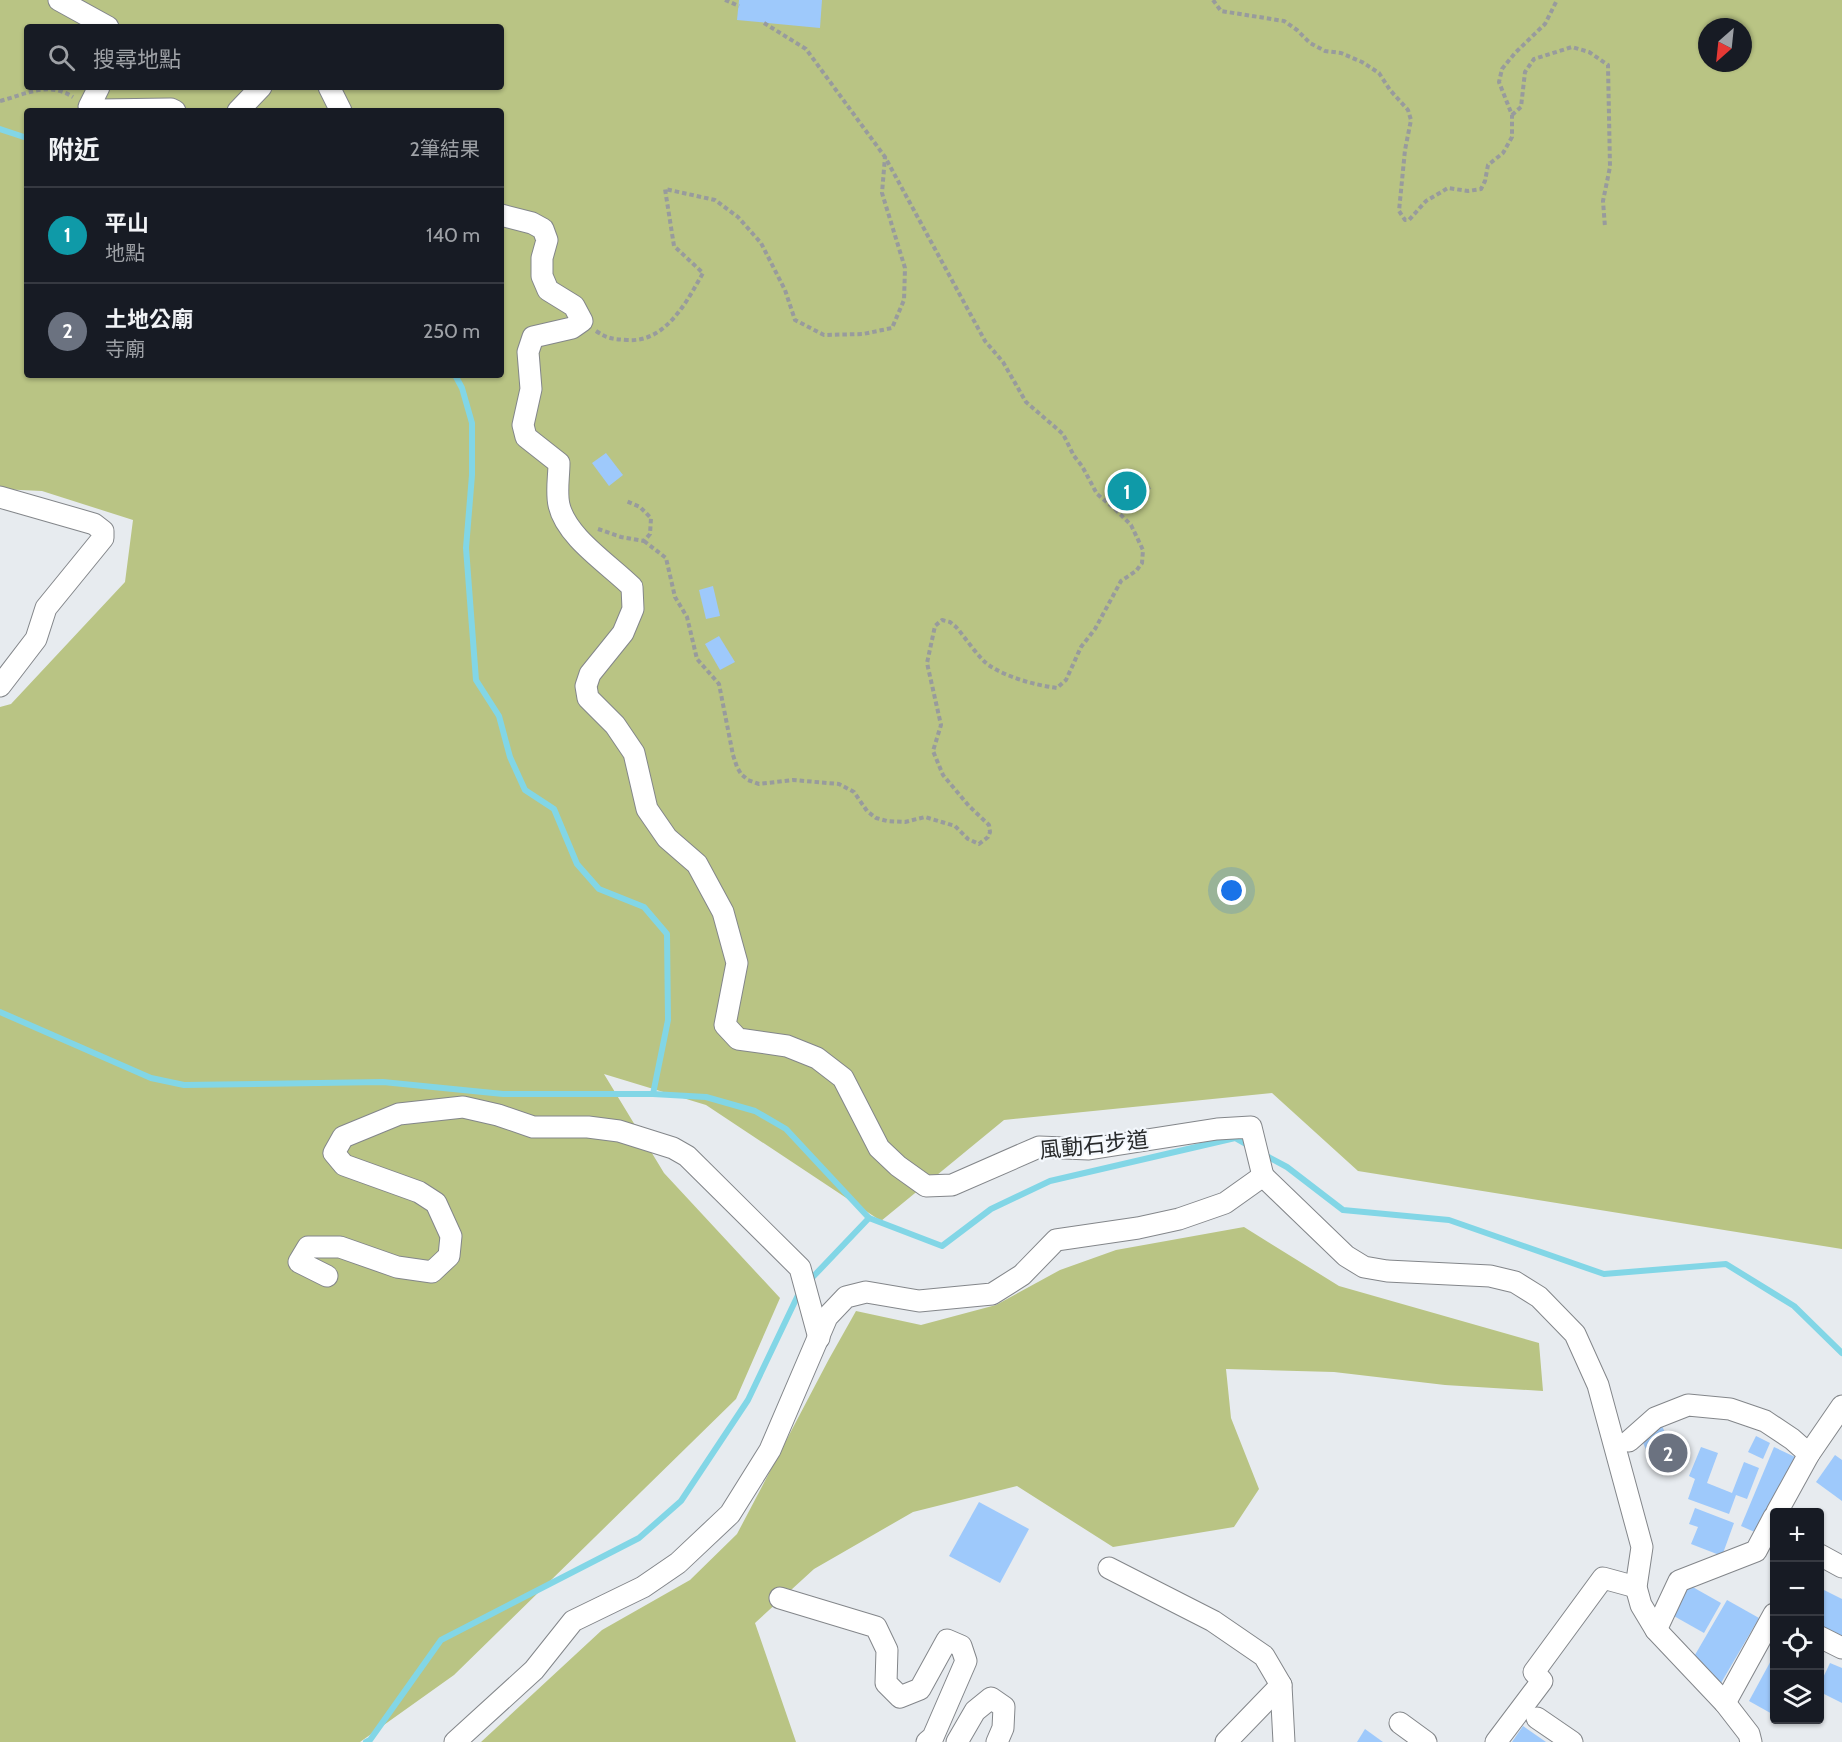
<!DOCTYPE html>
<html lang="zh-TW">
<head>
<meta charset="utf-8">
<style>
  body { margin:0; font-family:Cabin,"Noto Sans TC",sans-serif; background:#242831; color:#f1f3f6 }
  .controls { position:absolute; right:18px; bottom:18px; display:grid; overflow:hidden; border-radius:6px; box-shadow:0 2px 4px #0004 }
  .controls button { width:54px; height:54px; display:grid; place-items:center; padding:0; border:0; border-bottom:2px solid #363941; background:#171b24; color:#f1f3f6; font:30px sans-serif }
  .compass { position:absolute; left:1698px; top:18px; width:54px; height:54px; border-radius:50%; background:#171b24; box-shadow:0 2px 4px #0004; rotate:207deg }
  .you { position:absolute; left:1232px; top:891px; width:21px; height:21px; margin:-15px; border:4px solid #fff; border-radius:50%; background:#1a73e8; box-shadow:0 0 0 9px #1a73e833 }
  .badge { display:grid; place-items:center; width:39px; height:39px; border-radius:50%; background:#c13770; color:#fff; font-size:20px; font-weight:700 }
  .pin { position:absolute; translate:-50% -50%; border:3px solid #fff; box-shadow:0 2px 6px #0006 }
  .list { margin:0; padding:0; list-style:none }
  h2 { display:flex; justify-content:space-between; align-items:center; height:78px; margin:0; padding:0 24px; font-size:26px }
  h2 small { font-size:20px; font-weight:400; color:#9ea1a6 }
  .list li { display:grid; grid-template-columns:39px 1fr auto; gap:18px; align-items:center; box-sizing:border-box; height:96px; padding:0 24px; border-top:2px solid #363941 }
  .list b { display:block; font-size:22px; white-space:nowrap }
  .list p { margin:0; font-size:20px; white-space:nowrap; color:#9ea1a6 }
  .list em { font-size:20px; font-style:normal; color:#9ea1a6 }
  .icon { flex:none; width:33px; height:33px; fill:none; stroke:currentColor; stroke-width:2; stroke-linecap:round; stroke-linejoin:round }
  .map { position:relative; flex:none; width:1842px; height:1742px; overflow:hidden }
  .search { position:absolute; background:#171b24; box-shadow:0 2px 4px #0004; left:24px; top:24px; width:480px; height:66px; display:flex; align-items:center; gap:15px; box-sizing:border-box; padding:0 21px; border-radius:6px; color:#9ea1a6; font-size:22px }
  .panel { position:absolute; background:#171b24; box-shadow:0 2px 4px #0004; left:24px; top:108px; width:480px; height:270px; border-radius:6px }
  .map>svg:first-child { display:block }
  .forest { fill:#b9c484; fill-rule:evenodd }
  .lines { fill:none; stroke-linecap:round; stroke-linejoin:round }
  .stream { stroke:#82d6e6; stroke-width:6 }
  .building { fill:#9ec9fb }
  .minor-casing { stroke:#83868a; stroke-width:23 }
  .path { stroke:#989b9d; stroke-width:4; stroke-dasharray:4.5 3; stroke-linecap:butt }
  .minor { stroke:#fff; stroke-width:21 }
  .labels { text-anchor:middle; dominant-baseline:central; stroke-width:4.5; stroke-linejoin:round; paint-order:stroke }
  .street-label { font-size:22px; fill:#292b2c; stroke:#f4f8fd }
</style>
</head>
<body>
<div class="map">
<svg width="1842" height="1742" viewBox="0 0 1842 1742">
  <rect width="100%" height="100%" fill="#e7ebef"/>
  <g class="forest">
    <path d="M0 0H1842V1249L1358 1171 1272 1093 1004 1120 881 1221 706 1105 604 1074 664 1173 780 1298 736 1399 454 1675 360 1742H0V707L11 704 125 582 133 520 42 491 0 489ZM27 27H501V87H27ZM1707 27H1743V63H1707ZM27 111H501V375H27Z"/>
    <polygon points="1244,1227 1339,1286 1539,1343 1543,1391 1445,1385 1334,1372 1226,1369 1231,1418 1259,1489 1234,1527 1113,1547 1017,1486 913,1512 814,1569 755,1623 796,1742 481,1742 602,1630 690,1580 737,1534 829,1359 856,1311 921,1325 996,1305 1060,1270 1116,1250"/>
  </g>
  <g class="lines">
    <g class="stream">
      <polyline points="0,129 27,138"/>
      <polyline points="455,375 462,388 472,423 472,475 466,548 476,680 499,716 510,757 525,790 554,809 577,864 599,889 644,907 667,934 668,1020 653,1094"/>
      <polyline points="0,1012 151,1078 184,1085 383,1082 503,1094 653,1094 706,1097 755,1111 786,1129 869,1218 942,1246 991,1209 1050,1181 1235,1138 1251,1147"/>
      <polyline points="1263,1154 1287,1167 1343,1210 1449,1220 1604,1274 1726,1264 1794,1306 1842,1353"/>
      <polyline points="809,1281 869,1218"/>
      <polyline points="366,1742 370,1740 441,1640 639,1538 681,1501 748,1400 800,1291"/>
    </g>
  </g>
  <g class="building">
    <polygon points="739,0 822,0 820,28 737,20"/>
    <polygon points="606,453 623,475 609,486 592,463"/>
    <polygon points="713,586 720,616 706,619 699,590"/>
    <polygon points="719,636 735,662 720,670 705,644"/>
    <polygon points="1662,1426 1679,1462 1656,1472 1640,1436"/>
    <polygon points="1756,1436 1770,1443 1763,1459 1748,1452"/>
    <polygon points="1701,1447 1718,1453 1707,1483 1732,1493 1744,1462 1759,1468 1747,1499 1736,1495 1729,1514 1688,1499 1695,1479 1689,1476"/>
    <polygon points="1774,1447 1808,1463 1766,1537 1741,1526"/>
    <polygon points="1835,1455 1842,1460 1842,1501 1816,1482"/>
    <polygon points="979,1502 1029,1529 1000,1583 949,1556"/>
    <polygon points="1695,1508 1734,1523 1722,1556 1691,1544 1698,1527 1689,1524"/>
    <polygon points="1682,1581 1721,1603 1704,1633 1665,1611"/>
    <polygon points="1820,1588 1842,1599 1842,1639 1820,1628"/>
    <polygon points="1727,1600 1759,1618 1721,1683 1692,1660"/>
    <polygon points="1774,1655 1774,1715 1749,1701"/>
    <polygon points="1830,1663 1842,1668 1842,1703 1820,1692 1820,1684"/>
    <polygon points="1523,1726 1546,1742 1512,1742"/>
    <polygon points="1365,1729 1383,1742 1357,1742"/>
  </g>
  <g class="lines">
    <g class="minor-casing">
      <g id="minor">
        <polyline points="59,0 108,27"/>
        <polyline points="99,87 89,107 100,110 171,109 175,111"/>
        <polyline points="329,87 341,111"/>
        <polyline points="238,111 261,87"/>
        <path d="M501 215 532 223 543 229 547 240 542 258V276L548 290 574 306 582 321 572 328 533 337 528 352 531 389 523 425 526 437 559 463C559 476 556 492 559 505 566 537 609 564 632 587L633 609 623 633 590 674 586 686 588 698 615 725 634 753 647 809 667 838 697 864 723 912 737 963 725 1025 738 1039 787 1046 817 1058 843 1078 879 1148 898 1166 926 1186 952 1185 1039 1147 1089 1149 1217 1129 1251 1127 1263 1176"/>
        <polyline points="0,497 94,524 103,531 103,538 46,608 36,639 0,686"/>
        <polyline points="1263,1176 1346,1256 1364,1267 1387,1271 1490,1276 1515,1282 1539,1297 1575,1334 1598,1385 1642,1547 1636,1587 1641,1605 1656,1630 1725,1703 1749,1734 1751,1742"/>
        <polyline points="327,1276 299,1262 308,1247 340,1247 397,1267 432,1272 449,1256 451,1236 436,1203 419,1192 344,1165 334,1153 343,1137 399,1114 463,1107 498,1115 533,1127 588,1127 619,1131 673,1148 687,1156 800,1268 819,1338"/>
        <polyline points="1629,1441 1655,1418 1688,1405 1730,1409 1765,1421 1792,1439 1809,1454"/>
        <polyline points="1777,1512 1809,1454 1842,1406"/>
        <polyline points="1820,1555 1842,1567"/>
        <polyline points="1109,1568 1213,1621 1264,1656 1281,1685 1284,1742"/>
        <polyline points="780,1598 876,1627 887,1650 886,1683 900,1697 920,1689 947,1640 961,1646 966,1661 933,1737 927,1742"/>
        <polyline points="1656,1630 1679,1581 1756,1551 1774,1517"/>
        <polyline points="1820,1637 1842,1648"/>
        <polyline points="1725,1703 1774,1614"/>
        <polyline points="1537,1718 1572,1742"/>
        <polyline points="1400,1723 1426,1742"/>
        <polyline points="455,1742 534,1670 573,1621 643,1587 678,1563 730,1514 770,1450 827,1317 846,1297 866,1292 919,1301 992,1294 1022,1275 1056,1240 1138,1228 1179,1219 1225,1203 1263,1176"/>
        <polyline points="957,1742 975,1711 991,1698 1004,1707 1003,1728 997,1742"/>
        <polyline points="1226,1742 1281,1685"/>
        <polyline points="1496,1742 1542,1681 1534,1672 1603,1578 1636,1587"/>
      </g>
    </g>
    <g class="path">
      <polyline points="725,0 739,6"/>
      <polyline points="1213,0 1221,11 1284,21 1297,30 1310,43 1325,51 1341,53 1362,62 1379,73 1390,90 1408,110 1411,120 1405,150 1399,211 1405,220 1409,220 1426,201 1448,188 1468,191 1481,189 1485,181 1488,165 1503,153 1512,137 1512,115 1499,82 1502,69 1515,53 1545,24 1557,0"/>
      <polyline points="764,23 806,49 885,157 985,341 1003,362 1026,402 1063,434 1074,456 1082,466 1097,494 1115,509"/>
      <path d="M0 101C27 94 48 81 73 97"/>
      <polyline points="1512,115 1521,107 1525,72 1534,59 1572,47 1589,52 1608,65 1610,167 1603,201 1605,227"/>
      <path d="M596 331C608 339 613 339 627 340 666 343 687 301 703 273L674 246 665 189 715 200 738 217 761 243 785 290 795 320 824 335 863 334 892 328 904 300 905 268 882 193 885 157"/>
      <polyline points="598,529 621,537 644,541 650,534 651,518 640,507 626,501"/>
      <path d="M644 541 666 558 675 597 687 617 697 659 719 684 733 755 737 767 741 774 748 780 759 784 793 780 839 784 854 792 867 811 876 818 887 821 905 822 925 817 955 826 968 839 979 844 988 837 990 832 989 825 969 806 943 775 933 751 941 725 927 663 935 626 942 620 950 622 956 627C965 637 980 660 990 666 1009 678 1035 685 1057 688L1066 680 1081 647 1095 629 1121 581 1136 571 1142 563 1143 550 1131 525 1115 509 1150 487"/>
    </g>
    <use href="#minor" class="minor"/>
  </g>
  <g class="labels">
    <g class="street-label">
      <text transform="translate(1094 1145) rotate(-6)">風動石步道</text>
    </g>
  </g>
</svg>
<div class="controls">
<button>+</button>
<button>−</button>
<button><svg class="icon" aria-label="locate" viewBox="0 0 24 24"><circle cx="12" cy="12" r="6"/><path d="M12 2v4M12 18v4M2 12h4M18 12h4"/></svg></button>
<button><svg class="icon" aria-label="layers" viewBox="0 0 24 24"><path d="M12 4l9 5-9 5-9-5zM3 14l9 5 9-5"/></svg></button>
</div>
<svg class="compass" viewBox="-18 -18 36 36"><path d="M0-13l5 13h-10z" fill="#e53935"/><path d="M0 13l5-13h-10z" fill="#9ea1a6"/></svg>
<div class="you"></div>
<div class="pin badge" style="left:1127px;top:491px;background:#0f9aa8">1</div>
<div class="pin badge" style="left:1668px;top:1453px;background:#6b7280">2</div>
<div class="search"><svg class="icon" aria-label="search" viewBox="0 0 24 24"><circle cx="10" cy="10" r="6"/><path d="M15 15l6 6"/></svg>搜尋地點</div>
<section class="panel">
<h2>附近<small>2筆結果</small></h2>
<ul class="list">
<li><span class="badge" style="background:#0f9aa8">1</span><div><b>平山</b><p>地點</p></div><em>140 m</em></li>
<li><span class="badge" style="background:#6b7280">2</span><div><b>土地公廟</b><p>寺廟</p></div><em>250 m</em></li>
</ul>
</section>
</div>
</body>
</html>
